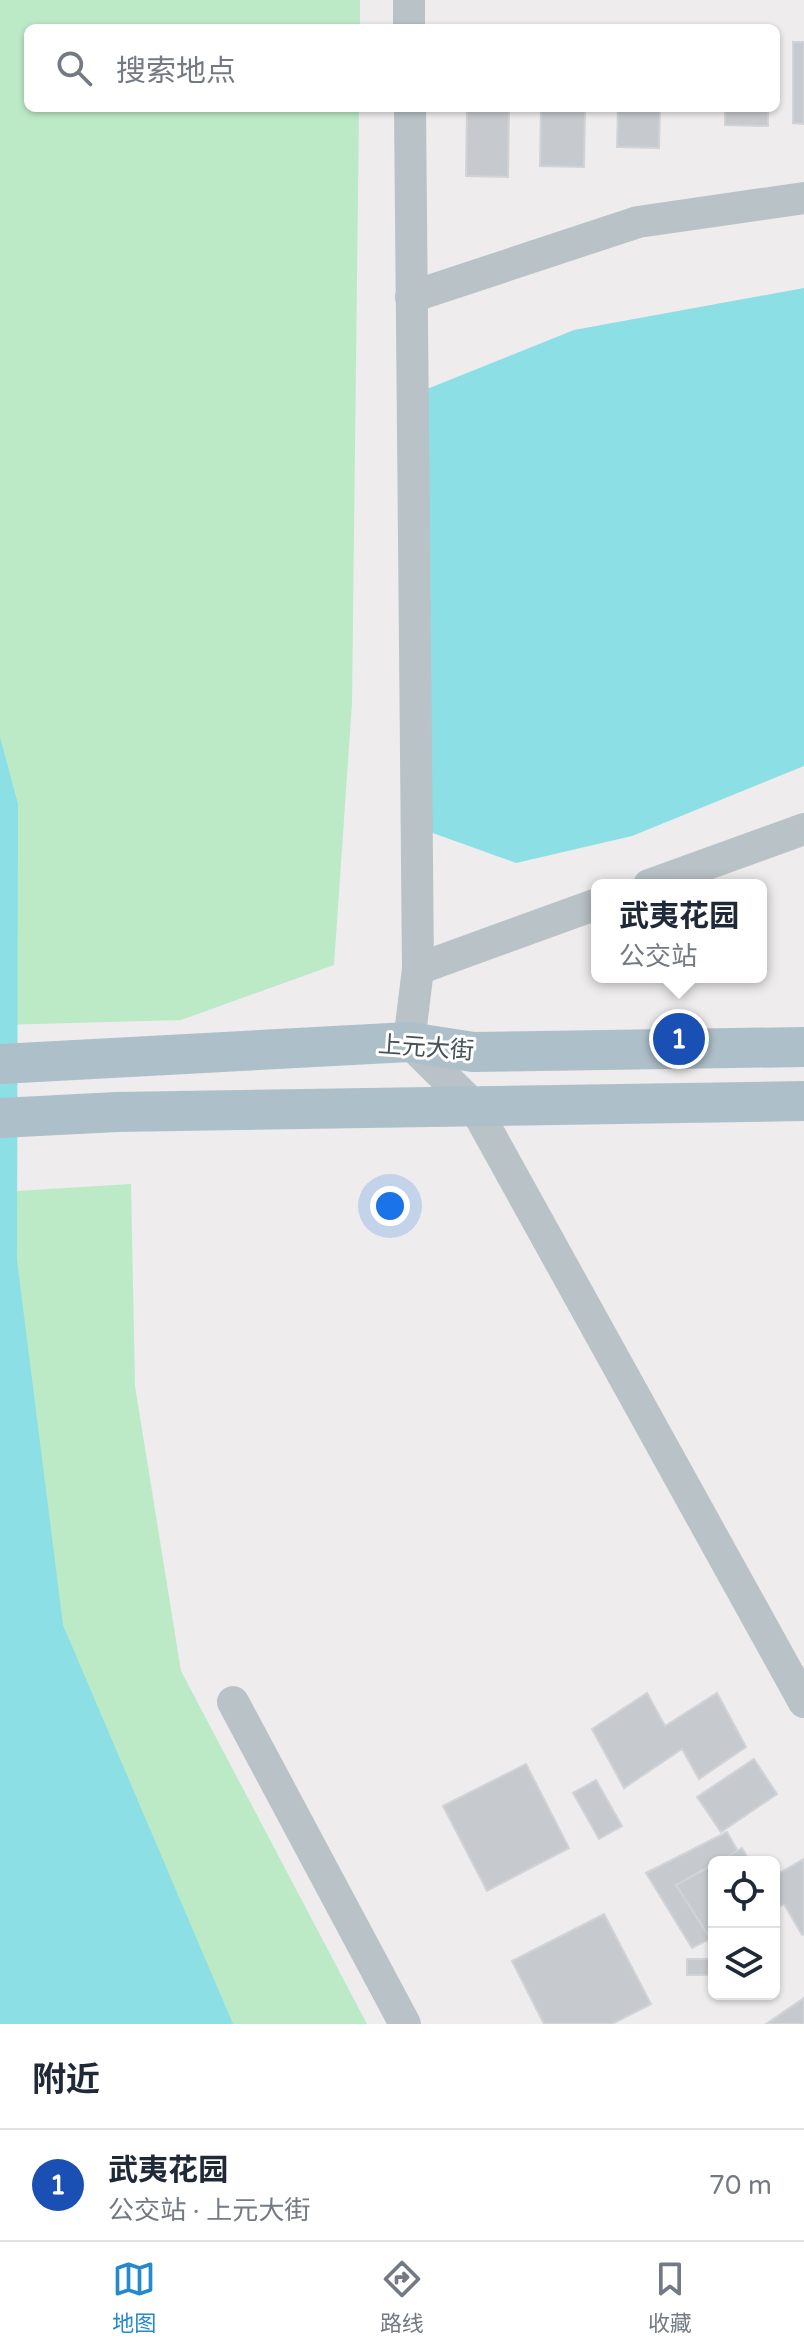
<!DOCTYPE html>
<html lang="zh">
<head>
<meta charset="utf-8">
<style>
  body { margin:0; font-family:"Varela Round","Noto Sans SC",sans-serif; background:#f6f6f7; color:#1f2937 }
  .controls { position:absolute; right:24px; bottom:24px; display:grid; overflow:hidden; border-radius:12px; box-shadow:0 2px 6px #0004 }
  .controls button { width:72px; height:72px; display:grid; place-items:center; padding:0; border:0; border-bottom:2px solid #e0e1e3; background:#fff; color:#1f2937; font:40px sans-serif }
  .you { position:absolute; left:390px; top:1206px; width:28px; height:28px; margin:-20px; border:6px solid #fff; border-radius:50%; background:#1a73e8; box-shadow:0 0 0 12px #1a73e833 }
  .badge { display:grid; place-items:center; width:52px; height:52px; border-radius:50%; background:#2689ce; color:#fff; font-size:26px; font-weight:700 }
  .pin { position:absolute; translate:-50% -50%; border:4px solid #fff; box-shadow:0 2px 8px #0006 }
  .popup { position:absolute; left:591px; top:879px; width:176px; height:104px; box-sizing:border-box; display:grid; place-content:center; border-radius:12px; background:#fff; filter:drop-shadow(0 2px 6px #0005); font-size:26px; white-space:nowrap; color:#747a83 }
  .popup b { font-size:30px; color:#1f2937 }
  .popup::after { content:''; position:absolute; left:50%; top:100%; margin-left:-16px; border:16px solid transparent; border-top-color:#fff }
  .list { margin:0; padding:0; list-style:none }
  h2 { display:flex; justify-content:space-between; align-items:center; height:104px; margin:0; padding:0 32px; font-size:34px }
  h2 small { font-size:26px; font-weight:400; color:#747a83 }
  .list li { display:grid; grid-template-columns:52px 1fr auto; gap:24px; align-items:center; box-sizing:border-box; height:112px; padding:0 32px; border-top:2px solid #e0e1e3 }
  .list b { display:block; font-size:30px; white-space:nowrap }
  .list p { margin:0; font-size:26px; white-space:nowrap; color:#747a83 }
  .list em { font-size:26px; font-style:normal; color:#747a83 }
  .icon { flex:none; width:44px; height:44px; fill:none; stroke:currentColor; stroke-width:2; stroke-linecap:round; stroke-linejoin:round }
  .map { position:relative; flex:none; width:804px; height:2024px; overflow:hidden }
  .search { position:absolute; background:#fff; box-shadow:0 2px 6px #0004; left:24px; right:24px; top:24px; height:88px; display:flex; align-items:center; gap:20px; box-sizing:border-box; padding:0 28px; border-radius:12px; color:#747a83; font-size:30px }
  .sheet { height:216px; background:#fff }
  nav { display:flex; justify-content:space-around; align-items:center; box-sizing:border-box; height:112px; border-top:2px solid #e0e1e3; background:#fff; font-size:22px; color:#747a83 }
  nav a { display:grid; justify-items:center; gap:4px }
  nav .on { color:#2689ce }
  .map>svg:first-child { display:block }
  .green { fill:#bceac7 }
  .water { fill:#8cdfe4 }
  .building { fill:#c6cace; stroke:#d0d3d7; stroke-width:2 }
  .lines { fill:none; stroke-linecap:round; stroke-linejoin:round }
  .minor { stroke:#b8c2c7; stroke-width:32 }
  .major { stroke:#adbfc9; stroke-width:40 }
  .labels { text-anchor:middle; dominant-baseline:central; stroke-width:6; stroke-linejoin:round; paint-order:stroke }
  .street-label { font-size:24px; fill:#455257; stroke:#fff }
</style>
</head>
<body>
<div class="map">
<svg width="804" height="2024" viewBox="0 0 804 2024">
  <rect width="100%" height="100%" fill="#eeecec"/>
  <g class="green">
    <polygon points="0,0 360,0 360,28 28,28 28,108 359,108 352,703 334,965 181,1020 0,1025"/>
    <polygon points="131,1184 135,1386 181,1671 367,2024 0,2024 0,1192"/>
  </g>
  <g class="water">
    <polygon points="804,288 804,766 632,836 516,863 416,827 412,395 574,330"/>
    <polygon points="0,737 18,804 17,1260 63,1625 233,2024 0,2024"/>
  </g>
  <g class="building">
    <polygon points="793,42 804,42 804,124 793,123"/>
    <polygon points="467,108 509,108 508,177 466,176"/>
    <polygon points="541,108 585,108 584,167 540,166"/>
    <polygon points="618,108 660,108 659,148 617,147"/>
    <polygon points="725,108 768,108 768,126 725,125"/>
    <polygon points="647,1693 665,1726 717,1693 746,1747 699,1779 682,1749 624,1788 592,1729"/>
    <polygon points="754,1759 777,1794 721,1832 697,1797"/>
    <polygon points="526,1764 569,1848 487,1891 443,1806"/>
    <polygon points="596,1780 622,1826 599,1839 573,1793"/>
    <polygon points="727,1832 744,1862 714,1862 714,1937 692,1948 646,1873"/>
    <polygon points="742,1848 750,1862 717,1862"/>
    <polygon points="804,1859 804,1934 802,1935 784,1904 774,1910 774,1876"/>
    <polygon points="714,1864 714,1944 676,1885"/>
    <polygon points="604,1914 651,2004 612,2024 544,2024 512,1961"/>
    <rect x="687" y="1959" width="27" height="16"/>
    <polygon points="804,1998 804,2024 766,2024"/>
  </g>
  <g class="lines">
    <g class="minor">
      <polyline points="409,0 409,28"/>
      <polyline points="410,108 418,969 409,1042 474,1106 804,1702"/>
      <polyline points="411,297 638,222 804,198"/>
      <polyline points="649,885 804,829"/>
      <polyline points="418,969 597,904"/>
      <polyline points="233,1702 405,2024"/>
    </g>
    <g class="major">
      <polyline points="0,1064 409,1042 473,1052 804,1047"/>
      <polyline points="0,1118 117,1112 804,1101"/>
    </g>
  </g>
  <g class="labels">
    <g class="street-label">
      <text transform="translate(426 1048) rotate(4)">上元大街</text>
    </g>
  </g>
</svg>
<div class="controls">
<button><svg class="icon" aria-label="locate" viewBox="0 0 24 24"><circle cx="12" cy="12" r="6"/><path d="M12 2v4M12 18v4M2 12h4M18 12h4"/></svg></button>
<button><svg class="icon" aria-label="layers" viewBox="0 0 24 24"><path d="M12 4l9 5-9 5-9-5zM3 14l9 5 9-5"/></svg></button>
</div>
<div class="you"></div>
<div class="pin badge" style="left:679px;top:1039px;background:#1a4fb4">1</div>
<div class="popup"><b>武夷花园</b>公交站</div>
<div class="search"><svg class="icon" aria-label="search" viewBox="0 0 24 24"><circle cx="10" cy="10" r="6"/><path d="M15 15l6 6"/></svg>搜索地点</div>
</div>
<section class="sheet">
<h2>附近<small></small></h2>
<ul class="list">
<li><span class="badge" style="background:#1a4fb4">1</span><div><b>武夷花园</b><p>公交站 · 上元大街</p></div><em>70 m</em></li>
</ul>
</section>
<nav>
<a class="on"><svg class="icon" aria-label="map" viewBox="0 0 24 24"><path d="M3 6l6-2 6 2 6-2v14l-6 2-6-2-6 2zM9 4v14M15 6v14"/></svg>地图</a>
<a><svg class="icon" aria-label="directions" viewBox="0 0 24 24"><path d="M12 3l9 9-9 9-9-9zM9 14v-3h6M13 9l2 2-2 2"/></svg>路线</a>
<a><svg class="icon" aria-label="saved" viewBox="0 0 24 24"><path d="M7 4h10v16l-5-4-5 4z"/></svg>收藏</a>
</nav>
</body>
</html>
